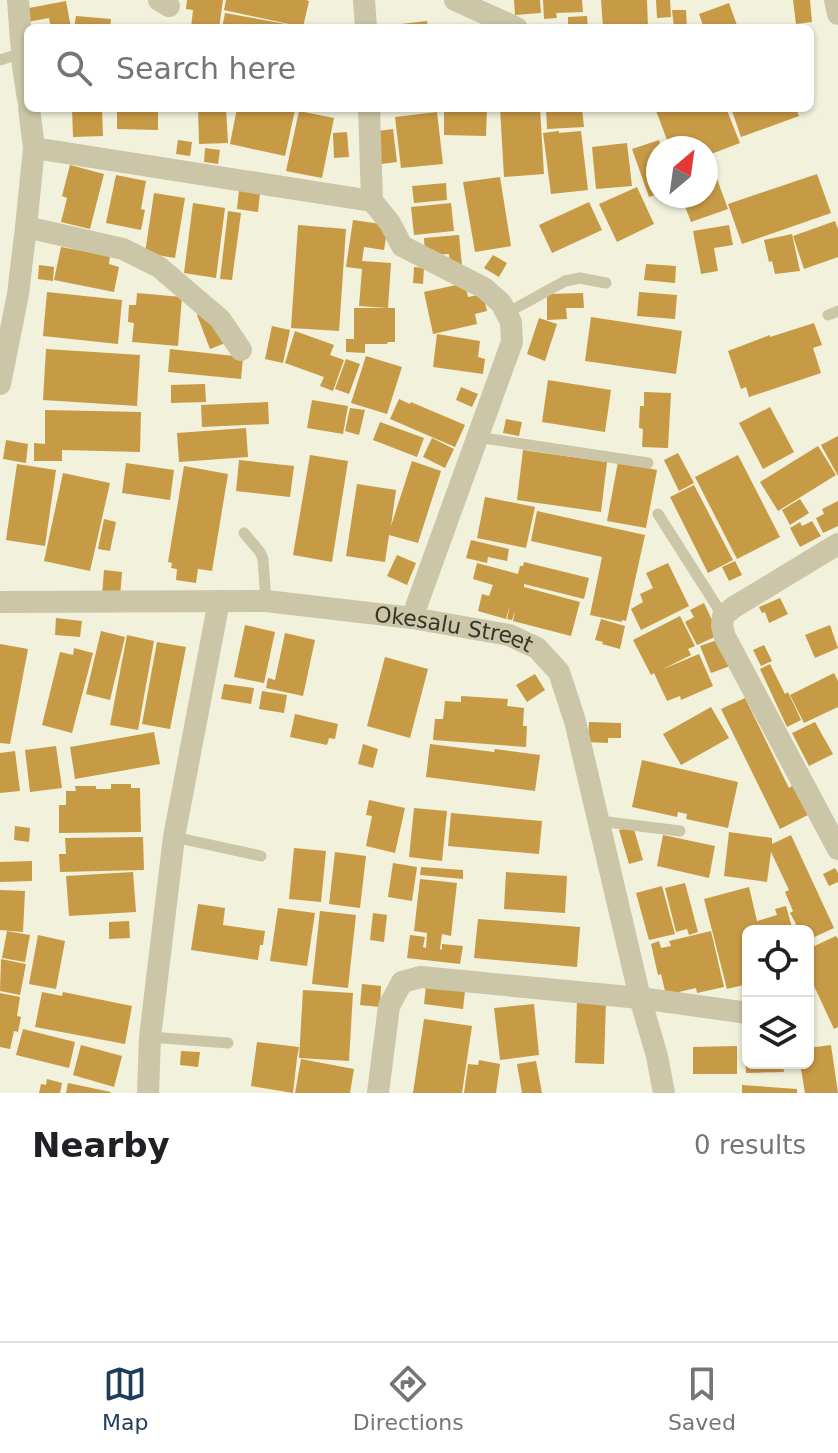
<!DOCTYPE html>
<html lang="en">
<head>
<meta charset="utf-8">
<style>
  body { margin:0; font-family:"DejaVu Sans",sans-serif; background:#f2f2f2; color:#202124 }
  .controls { position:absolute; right:24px; bottom:24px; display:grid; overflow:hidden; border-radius:12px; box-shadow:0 2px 6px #0004 }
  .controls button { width:72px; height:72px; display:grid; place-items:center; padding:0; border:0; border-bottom:2px solid #e0e0e0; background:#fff; color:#202124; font:40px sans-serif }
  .compass { position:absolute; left:646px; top:136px; width:72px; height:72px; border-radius:50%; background:#fff; box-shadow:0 2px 6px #0004; rotate:29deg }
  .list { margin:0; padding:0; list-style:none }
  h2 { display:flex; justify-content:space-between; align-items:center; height:104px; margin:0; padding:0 32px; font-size:34px }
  h2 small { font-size:26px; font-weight:400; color:#757577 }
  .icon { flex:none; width:44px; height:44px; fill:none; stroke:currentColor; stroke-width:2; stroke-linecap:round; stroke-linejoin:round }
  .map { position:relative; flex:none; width:838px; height:1093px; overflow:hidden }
  .search { position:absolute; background:#fff; box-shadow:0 2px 6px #0004; left:24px; right:24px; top:24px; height:88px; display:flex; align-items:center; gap:20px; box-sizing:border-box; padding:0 28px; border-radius:12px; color:#757577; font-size:30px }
  .sheet { height:248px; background:#fff }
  nav { display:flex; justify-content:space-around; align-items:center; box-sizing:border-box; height:112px; border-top:2px solid #e0e0e0; background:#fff; font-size:22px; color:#757577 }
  nav a { display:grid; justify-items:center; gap:4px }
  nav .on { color:#1d3d59 }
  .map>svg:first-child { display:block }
  .building { fill:#c79a46 }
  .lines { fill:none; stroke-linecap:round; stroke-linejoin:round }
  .service { stroke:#cbc6a8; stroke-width:11 }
  .minor { stroke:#cbc6a8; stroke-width:22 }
  .labels { text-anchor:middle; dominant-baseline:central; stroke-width:7; stroke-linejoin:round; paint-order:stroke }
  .street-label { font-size:22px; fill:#373328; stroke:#faf9e9 }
</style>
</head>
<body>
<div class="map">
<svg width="838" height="1093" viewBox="0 0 838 1093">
  <rect width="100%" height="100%" fill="#f2f1dc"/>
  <g class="building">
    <polygon points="187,0 223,0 219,28 191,28 193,10 186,9"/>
    <polygon points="226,0 306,0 309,1 303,27 224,10"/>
    <polygon points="514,0 540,0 541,13 515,15"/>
    <polygon points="543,0 582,0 583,12 556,13 557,18 544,19"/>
    <polygon points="601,0 647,0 648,28 603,28"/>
    <polygon points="656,0 670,0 671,17 657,18"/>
    <polygon points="793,0 810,0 812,22 796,24"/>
    <polygon points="66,1 71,28 51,28 49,18 27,22 24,9"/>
    <polygon points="729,3 738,28 704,28 699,14"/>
    <polygon points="672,10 686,10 687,28 674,28"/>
    <polygon points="225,13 297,26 297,28 222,28"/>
    <polygon points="76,16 111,19 110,28 74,28"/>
    <polygon points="587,16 588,28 568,28 568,17"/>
    <polygon points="427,21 428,28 384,28 384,26"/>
    <polygon points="72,108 102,108 103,136 73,137"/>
    <polygon points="117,108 158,108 158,130 117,129"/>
    <polygon points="198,108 226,108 228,143 199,144"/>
    <polygon points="237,108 286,108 295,110 285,156 230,144"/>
    <polygon points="444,108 487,108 486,136 444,135"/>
    <polygon points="500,108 540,108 544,174 504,177"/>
    <polygon points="546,108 582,108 584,127 547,129"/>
    <polygon points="655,108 726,108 740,143 706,156 706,148 670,148"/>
    <polygon points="731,108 796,108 799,116 741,137"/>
    <polygon points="299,111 334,118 322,178 286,171"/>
    <polygon points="437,112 443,164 401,168 395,117"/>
    <polygon points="393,129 397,162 381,164 378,131"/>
    <polygon points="559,131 559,133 581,131 588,190 551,194 543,133"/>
    <polygon points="347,132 349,157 334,158 333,133"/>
    <polygon points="178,140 192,142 190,156 176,154"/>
    <polygon points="659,140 661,148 658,148 658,194 649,197 632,149"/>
    <polygon points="627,143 632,186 596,189 592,147"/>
    <polygon points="205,148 220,150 218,164 204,162"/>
    <polygon points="70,165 104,174 90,229 61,222 67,198 62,196"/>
    <polygon points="817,174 831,213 742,244 728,204"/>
    <polygon points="116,175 146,181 141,209 145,210 141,230 106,223"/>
    <polygon points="716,176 728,209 691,222 681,196 706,196 706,179"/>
    <polygon points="500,177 511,246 475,252 463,182"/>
    <polygon points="446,183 447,200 414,203 412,186"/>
    <polygon points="637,187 654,224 617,242 599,204"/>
    <polygon points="239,190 260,193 258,212 237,209"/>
    <polygon points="154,193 185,198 175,258 145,253"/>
    <polygon points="589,202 602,230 552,253 539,225"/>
    <polygon points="193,203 225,208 216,278 184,273"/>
    <polygon points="451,203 454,231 414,235 411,207"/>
    <polygon points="228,211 241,213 232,280 220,279"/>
    <polygon points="353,220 388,225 384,250 364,247 362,261 391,263 388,308 359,306 362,269 346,267"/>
    <polygon points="835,221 838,229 838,257 804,269 793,236"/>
    <polygon points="298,225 346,229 339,331 291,328"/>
    <polygon points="729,225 733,245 714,248 718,271 701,274 693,231"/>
    <polygon points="792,234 800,271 775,274 772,261 769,262 764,240"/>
    <polygon points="459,235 462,266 450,267 449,254 425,255 424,238"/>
    <polygon points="61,247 110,256 109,264 119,267 114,292 54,280"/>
    <polygon points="493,255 507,263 499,277 484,268"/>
    <polygon points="646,264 676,266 675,283 644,280"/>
    <polygon points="39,265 54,267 53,281 38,279"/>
    <polygon points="414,267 424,268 423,284 413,283"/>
    <polygon points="465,283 468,297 483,294 487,311 475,314 477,324 433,334 424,292"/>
    <polygon points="47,292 122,300 118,344 43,336"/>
    <polygon points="639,292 677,295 675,319 637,316"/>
    <polygon points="137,293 182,297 178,346 132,342 134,323 128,322 129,305 136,305"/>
    <polygon points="583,293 584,308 566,308 567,319 547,320 547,294"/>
    <polygon points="217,307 233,340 210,349 197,315"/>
    <polygon points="354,308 395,308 395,342 388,342 387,344 365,344 365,353 346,352 346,339 354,339"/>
    <polygon points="591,317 682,331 676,374 585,361"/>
    <polygon points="539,318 557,324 545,361 527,354"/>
    <polygon points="814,323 822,345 813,348 821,373 749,397 746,387 741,389 728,351 770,335 770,337"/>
    <polygon points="272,326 290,330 283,363 265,359"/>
    <polygon points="295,331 334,345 330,355 344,360 333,391 320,386 324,377 285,363"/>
    <polygon points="437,334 480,341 478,357 485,359 483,374 433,367"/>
    <polygon points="46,349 140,355 137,406 43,400"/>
    <polygon points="170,349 243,357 241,379 168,372"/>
    <polygon points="366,356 402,367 387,414 351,403"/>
    <polygon points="346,359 360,364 349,394 335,389"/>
    <polygon points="548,380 611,390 605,432 542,422"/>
    <polygon points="205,384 206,402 171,403 171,385"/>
    <polygon points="461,387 478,394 472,407 456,400"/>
    <polygon points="644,392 671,393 668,448 642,447 643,429 639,428 640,406 644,406"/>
    <polygon points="399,399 410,404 411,402 465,425 455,447 390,419"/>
    <polygon points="312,400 348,406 343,434 307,428"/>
    <polygon points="268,402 269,424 202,427 201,405"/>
    <polygon points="770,407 794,452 763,469 739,423"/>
    <polygon points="350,408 365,410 359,435 345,431"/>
    <polygon points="45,410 141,412 140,452 62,450 62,461 34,461 34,443 45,444"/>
    <polygon points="506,419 522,422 519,436 503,433"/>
    <polygon points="380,422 424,438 417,457 373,440"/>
    <polygon points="246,428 248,457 179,462 177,433"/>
    <polygon points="838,436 838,476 821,445"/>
    <polygon points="432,438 454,449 445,468 423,457"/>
    <polygon points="6,440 28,444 26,463 3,459"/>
    <polygon points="818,446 836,475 778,511 760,482"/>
    <polygon points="523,450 607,462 601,512 517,500"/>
    <polygon points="678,453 694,483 679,491 664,460"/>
    <polygon points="310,455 348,461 332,562 293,555"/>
    <polygon points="738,455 780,537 737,559 695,477"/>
    <polygon points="239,460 294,466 290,497 236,491"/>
    <polygon points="412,461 441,471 418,543 389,535 385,562 346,556 357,484 396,490 391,526"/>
    <polygon points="618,462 657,470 646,528 607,521"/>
    <polygon points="126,463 174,470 170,500 122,493"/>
    <polygon points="17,464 56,470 45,546 6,540"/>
    <polygon points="184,466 228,474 212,571 198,569 196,583 176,580 177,569 171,568 172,563 168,562"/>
    <polygon points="63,473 110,483 90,571 44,561"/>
    <polygon points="694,485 733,560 708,573 670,497"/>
    <polygon points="485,497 535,507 526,548 477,538"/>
    <polygon points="800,499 809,513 790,525 782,510"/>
    <polygon points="838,501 838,526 823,533 816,518 824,514 822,509"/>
    <polygon points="537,511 645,535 626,621 622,620 622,622 590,615 602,557 531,541"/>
    <polygon points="104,519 116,522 110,551 98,549"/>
    <polygon points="812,521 821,536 800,547 790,528 800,522 802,526"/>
    <polygon points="471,540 509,549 507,561 488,557 487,563 466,558"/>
    <polygon points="397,555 416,563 407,585 387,576"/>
    <polygon points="735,561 742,575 729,581 722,567"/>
    <polygon points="524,562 589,578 584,599 524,584 524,587 580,602 571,636 513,621 515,611 512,620 507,619 510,605 506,619 478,611 482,594 489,596 493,585 473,579 477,563 518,574 520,566 523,566"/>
    <polygon points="668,563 689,606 641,630 631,609 643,602 640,594 653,588 646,573"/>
    <polygon points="104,570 122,572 120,597 102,595"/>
    <polygon points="780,598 788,614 769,623 765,612 762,613 759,607"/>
    <polygon points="704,603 719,635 697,645 685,622 694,617 690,610"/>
    <polygon points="680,616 695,646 688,649 691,655 661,670 699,654 713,686 681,700 680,696 667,701 654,673 651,675 633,640"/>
    <polygon points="56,618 82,621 80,637 55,635"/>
    <polygon points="601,619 625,626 620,649 602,644 603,642 595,640"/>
    <polygon points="245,625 275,632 264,683 234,677"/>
    <polygon points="830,625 838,648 815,658 805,635"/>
    <polygon points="101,631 125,637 110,700 86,694"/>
    <polygon points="285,633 315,640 303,696 266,688 268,678 275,680"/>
    <polygon points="127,635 154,641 138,730 110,725"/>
    <polygon points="720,639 730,666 711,673 700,646"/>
    <polygon points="157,642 186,647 170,729 142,724"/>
    <polygon points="0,644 28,649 10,744 0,743"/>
    <polygon points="764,645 772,661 761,666 753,650"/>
    <polygon points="74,648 93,653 72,733 42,725 60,652 73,655"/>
    <polygon points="385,657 428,669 410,738 367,726"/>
    <polygon points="770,664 785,694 788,692 801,720 787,727 760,669"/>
    <polygon points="834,673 838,681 838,707 804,723 790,695"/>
    <polygon points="535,674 545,690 527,702 516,685"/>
    <polygon points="224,684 254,688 251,704 221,699"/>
    <polygon points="262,691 287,695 284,713 259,709"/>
    <polygon points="461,696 508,699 507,706 524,708 523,726 527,726 526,747 433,740 435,719 443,719 445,701 461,702"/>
    <polygon points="745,698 789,788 793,785 808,815 780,829 721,709"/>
    <polygon points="711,707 729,738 681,765 663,734"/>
    <polygon points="295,714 338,724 335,739 329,738 327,745 290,737"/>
    <polygon points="589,722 621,723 621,738 608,738 608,743 588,742"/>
    <polygon points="815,722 833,754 809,766 792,733"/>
    <polygon points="154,732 160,764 75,779 70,747"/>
    <polygon points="363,744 378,749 373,768 358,764"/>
    <polygon points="430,744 494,752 495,749 540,755 535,791 426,777"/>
    <polygon points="56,746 62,788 30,792 25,750"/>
    <polygon points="15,751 20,791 0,793 0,753"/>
    <polygon points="642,760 738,782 728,828 686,819 687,814 678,812 677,817 632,807"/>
    <polygon points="111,784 131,784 131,788 140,788 141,832 59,833 59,805 66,805 66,791 76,791 75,786 96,786 96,789 111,789"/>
    <polygon points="369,800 405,808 395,853 366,846 372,816 366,815"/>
    <polygon points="414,808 447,811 442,861 409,857"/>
    <polygon points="451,813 542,821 539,854 448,846"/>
    <polygon points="15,826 30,828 29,842 14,840"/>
    <polygon points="633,826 643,860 629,864 619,830"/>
    <polygon points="729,832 772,838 772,844 791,835 834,928 808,940 808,931 796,931 794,926 796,924 790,913 793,911 785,892 789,890 771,852 767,882 724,876"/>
    <polygon points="663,835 715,846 709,878 657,866"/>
    <polygon points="143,837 144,870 60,872 59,854 66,854 65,838"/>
    <polygon points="294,848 326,851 321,902 289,899"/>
    <polygon points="335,852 366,856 360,908 329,904"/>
    <polygon points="32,861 32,881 0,882 0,862"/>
    <polygon points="393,863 417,867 412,901 388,897"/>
    <polygon points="421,867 463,870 463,879 420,875"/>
    <polygon points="835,868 838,873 838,882 829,886 823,874"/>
    <polygon points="133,872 136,912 69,916 66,876"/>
    <polygon points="506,872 567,876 565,913 504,909"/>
    <polygon points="420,879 457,883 451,936 442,934 440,949 442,950 442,944 463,946 460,964 407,958 410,935 425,937 423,947 426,948 427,933 414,931"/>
    <polygon points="685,883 698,932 689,935 687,929 676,932 665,888"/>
    <polygon points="662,886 675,934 649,940 636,893"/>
    <polygon points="749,887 757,921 777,915 775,909 786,906 793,931 748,931 748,984 727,989 704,899"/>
    <polygon points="0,890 25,891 23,932 0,930"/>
    <polygon points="198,904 225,908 223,925 265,931 263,945 260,945 258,960 191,950"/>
    <polygon points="278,908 315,913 307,966 270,961"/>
    <polygon points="320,911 356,915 348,988 312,984"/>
    <polygon points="373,913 387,915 384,942 370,940"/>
    <polygon points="478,919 580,927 577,967 474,958"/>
    <polygon points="129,921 130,938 109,939 109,922"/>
    <polygon points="7,931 30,935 25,962 2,958"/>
    <polygon points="711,931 724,987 697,993 696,988 666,995 661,974 658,975 651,944 659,941 661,948 671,946 669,941"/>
    <polygon points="38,935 65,941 56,989 29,984"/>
    <polygon points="836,936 838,939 838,1027 834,1029 808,973 808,949"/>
    <polygon points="1,959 26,964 20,995 0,991"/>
    <polygon points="362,984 381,986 380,1007 360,1005"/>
    <polygon points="426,986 465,991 463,1009 424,1004"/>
    <polygon points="303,990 353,993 349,1061 299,1058"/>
    <polygon points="42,992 62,996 63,992 132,1006 125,1044 35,1027"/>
    <polygon points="0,993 20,997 17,1016 21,1017 18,1032 14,1031 10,1049 0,1047"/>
    <polygon points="577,999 606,1000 604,1064 575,1063"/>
    <polygon points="534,1004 539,1055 500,1060 494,1008"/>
    <polygon points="424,1019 472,1026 462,1093 413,1093"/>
    <polygon points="23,1029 75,1042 69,1068 16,1055"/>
    <polygon points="744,1036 748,1036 748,1063 783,1063 784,1072 746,1073"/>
    <polygon points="257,1042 299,1047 297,1058 295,1057 297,1058 293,1093 251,1086"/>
    <polygon points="81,1045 122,1056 114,1087 73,1075"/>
    <polygon points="831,1045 838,1093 805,1093 800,1063 808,1063 808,1048"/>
    <polygon points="737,1046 737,1074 693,1074 693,1047"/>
    <polygon points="181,1051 200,1052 198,1067 180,1065"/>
    <polygon points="301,1059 354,1069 350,1093 295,1093"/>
    <polygon points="479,1060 500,1064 496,1093 464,1093 468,1064 478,1065"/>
    <polygon points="536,1061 542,1093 522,1093 517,1064"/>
    <polygon points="47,1079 62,1083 60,1093 39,1093 41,1084 46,1085"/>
    <polygon points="68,1083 111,1092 110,1093 66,1093"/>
    <polygon points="742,1085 797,1089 797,1093 742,1093"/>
  </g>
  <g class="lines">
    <g class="service">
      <polyline points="0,60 22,53"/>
      <polyline points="507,313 565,281 580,278 606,283"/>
      <polyline points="828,315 838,311"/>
      <polyline points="477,437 648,463"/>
      <polyline points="658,514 723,616"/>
      <polyline points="244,533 260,552 263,559 266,601"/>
      <polyline points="599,821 680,831"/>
      <polyline points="174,837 261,856"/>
      <polyline points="150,1037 228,1043"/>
    </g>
    <g class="minor">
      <polyline points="18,0 23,66 28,99"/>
      <polyline points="159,0 169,6"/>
      <polyline points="364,0 366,28"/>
      <polyline points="455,0 517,28"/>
      <polyline points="835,0 838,14"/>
      <polyline points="369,108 372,201"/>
      <polyline points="34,148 372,201 390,223 402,246 484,288 501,303 511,322 512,342 412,618"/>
      <polyline points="26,227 123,249 159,267 220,319 241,350"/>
      <polyline points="0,384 18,294 26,227 34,148 29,108"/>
      <polyline points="838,544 734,607 723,616 722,626 725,637 838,849"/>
      <path id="s1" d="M0 602 266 601 412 618 509 635 537 648 559 672 575 721 640 998 657 1056 664 1093"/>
      <polyline points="148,1093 150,1037 174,837 219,601"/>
      <polyline points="378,1093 389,1006 402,982 421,977 640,998 748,1013"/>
    </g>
  </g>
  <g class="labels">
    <g class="street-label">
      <text stroke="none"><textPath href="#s1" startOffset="456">Okesalu Street</textPath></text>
    </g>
  </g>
</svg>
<div class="controls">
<button><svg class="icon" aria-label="locate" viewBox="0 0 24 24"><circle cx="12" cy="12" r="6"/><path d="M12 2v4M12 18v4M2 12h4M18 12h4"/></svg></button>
<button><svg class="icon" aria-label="layers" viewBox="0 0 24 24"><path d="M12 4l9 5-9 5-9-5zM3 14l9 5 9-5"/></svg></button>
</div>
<svg class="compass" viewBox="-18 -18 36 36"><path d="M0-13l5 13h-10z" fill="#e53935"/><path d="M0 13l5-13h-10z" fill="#757577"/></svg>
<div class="search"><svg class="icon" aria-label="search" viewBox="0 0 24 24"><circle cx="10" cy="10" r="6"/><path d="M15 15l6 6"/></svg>Search here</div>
</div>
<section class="sheet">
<h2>Nearby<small>0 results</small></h2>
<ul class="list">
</ul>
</section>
<nav>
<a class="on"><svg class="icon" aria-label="map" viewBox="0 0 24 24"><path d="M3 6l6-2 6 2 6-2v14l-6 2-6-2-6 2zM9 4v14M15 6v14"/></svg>Map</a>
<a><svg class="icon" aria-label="directions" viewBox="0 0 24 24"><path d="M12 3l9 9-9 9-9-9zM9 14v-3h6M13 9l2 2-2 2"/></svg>Directions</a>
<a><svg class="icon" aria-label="saved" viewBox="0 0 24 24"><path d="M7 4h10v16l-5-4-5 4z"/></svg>Saved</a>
</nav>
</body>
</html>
